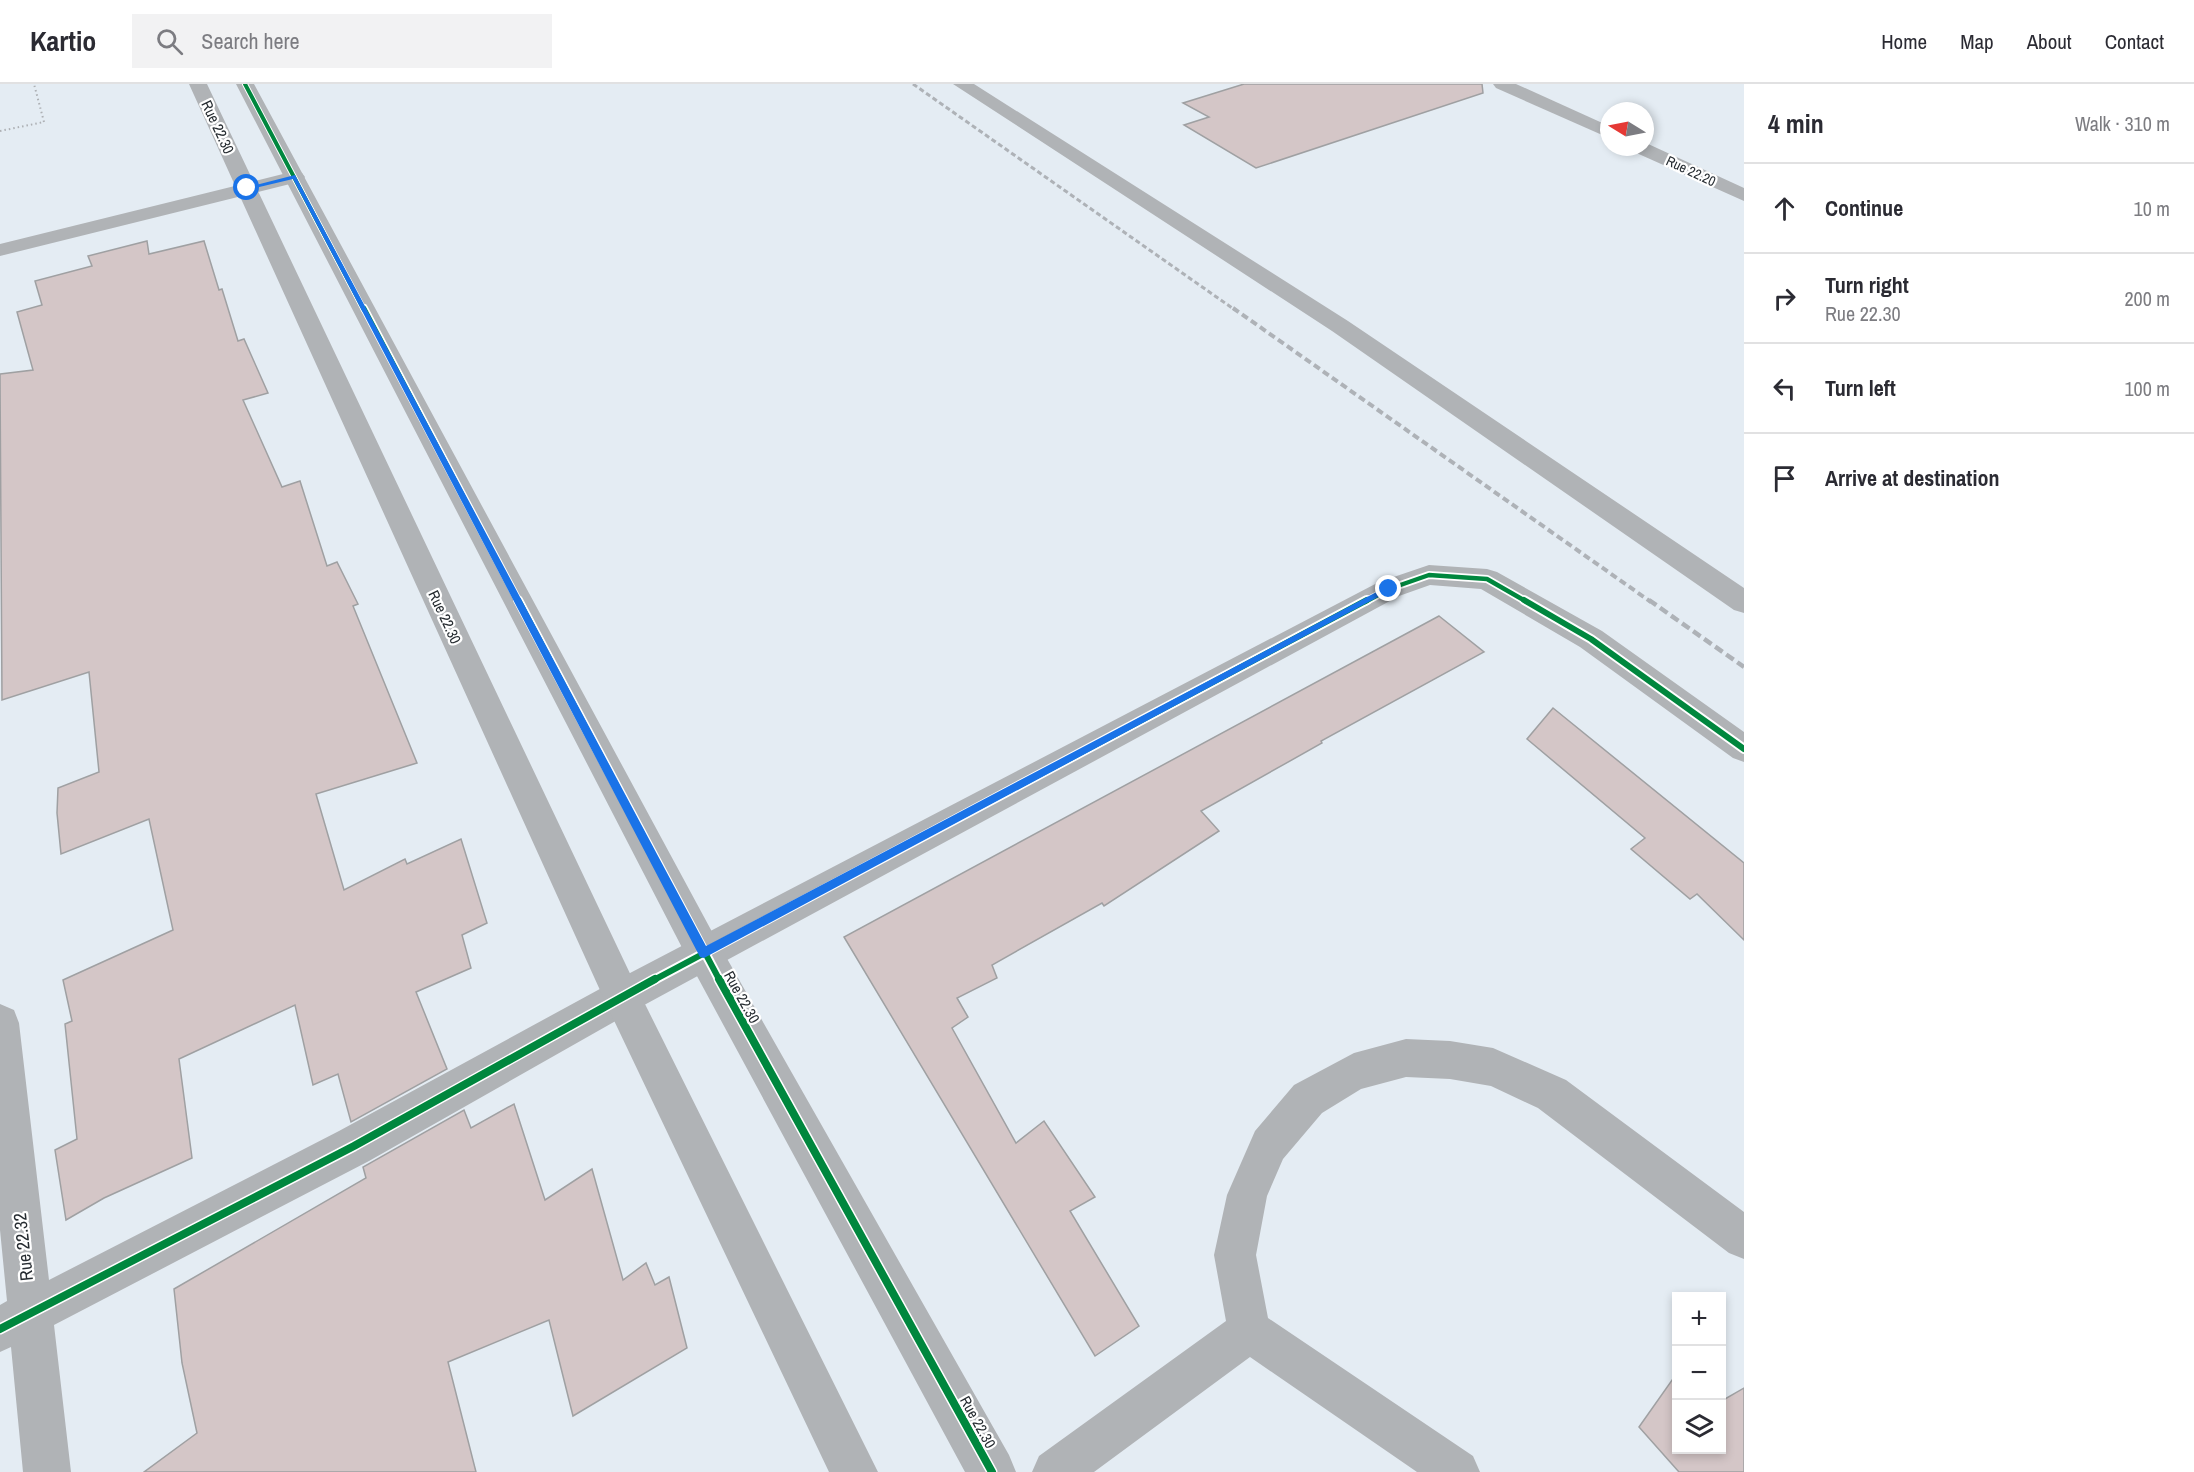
<!DOCTYPE html>
<html lang="en">
<head>
<meta charset="utf-8">
<style>
  body { margin:0; font-family:"Archivo Narrow",sans-serif; background:#f2f2f3; color:#2b2b33 }
  .controls { position:absolute; right:18px; bottom:18px; display:grid; overflow:hidden; border-radius:0px; box-shadow:0 3px 9px #0003 }
  .controls button { width:54px; height:54px; display:grid; place-items:center; padding:0; border:0; border-bottom:2px solid #e1e1e2; background:#fff; color:#2b2b33; font:30px sans-serif }
  .compass { position:absolute; left:1600px; top:18px; width:54px; height:54px; border-radius:50%; background:#fff; box-shadow:0 3px 9px #0003; rotate:280deg }
  .stop { position:absolute; width:18px; height:18px; margin:-14px; border:4px solid #1a73e8; border-radius:50%; background:#fff }
  .stop.end { background:#1a73e8; border-color:#fff; box-shadow:0 2px 6px #0008 }
  .list { margin:0; padding:0; list-style:none }
  h2 { display:flex; justify-content:space-between; align-items:center; height:78px; margin:0; padding:0 24px; font-size:26px }
  h2 small { font-size:20px; font-weight:400; color:#7c7c81 }
  .list li { display:grid; grid-template-columns:39px 1fr auto; gap:18px; align-items:center; box-sizing:border-box; height:90px; padding:0 24px; border-top:2px solid #e1e1e2 }
  .list b { display:block; font-size:22px; white-space:nowrap }
  .list p { margin:0; font-size:20px; white-space:nowrap; color:#7c7c81 }
  .list em { font-size:20px; font-style:normal; color:#7c7c81 }
  .icon { flex:none; width:33px; height:33px; fill:none; stroke:currentColor; stroke-width:2; stroke-linecap:round; stroke-linejoin:round }
  .map { position:relative; flex:none; width:1744px; height:1388px; overflow:hidden }
  header { display:flex; align-items:center; gap:36px; box-sizing:border-box; height:84px; padding:0 30px; background:#fff; border-bottom:2px solid #e1e1e2 }
  header strong { font-size:28px }
  nav { display:flex; gap:33px; margin-inline-start:auto; font-size:21px }
  .search { width:420px; height:54px; background:#f2f2f3; display:flex; align-items:center; gap:15px; box-sizing:border-box; padding:0 21px; border-radius:0px; color:#7c7c81; font-size:22px }
  main { display:flex }
  aside { flex:1; background:#fff }
  .map>svg:first-child { display:block }
  .building { fill:#d4c6c7; stroke:#9fa0a2; stroke-width:1.5 }
  .lines { fill:none; stroke-linecap:round; stroke-linejoin:round }
  .path { stroke:#adb0b4; stroke-width:2; stroke-dasharray:1.5 3; stroke-linecap:butt }
  .service { fill:#b0b3b6; fill-rule:evenodd }
  .minor { fill:#b0b3b6; fill-rule:evenodd }
  .tertiary { fill:#b0b3b6; fill-rule:evenodd }
  .rail-far2 { stroke:#aeb2b7; stroke-width:3; stroke-dasharray:5 3; stroke-linecap:butt }
  .rail-far1 { stroke:#aeb2b7; stroke-width:4; stroke-dasharray:7 4; stroke-linecap:butt }
  .rail { stroke:#aeb2b7; stroke-width:4.5; stroke-dasharray:9 4.5; stroke-linecap:butt }
  .cycleway-far3-casing { stroke:#fff; stroke-width:6 }
  .cycleway-far2-casing { stroke:#fff; stroke-width:8 }
  .cycleway-far1-casing { stroke:#fff; stroke-width:10 }
  .cycleway-casing { stroke:#fff; stroke-width:11 }
  .cycleway-far3 { stroke:#00873e; stroke-width:4 }
  .cycleway-far2 { stroke:#00873e; stroke-width:4.5 }
  .cycleway-far1 { stroke:#00873e; stroke-width:6 }
  .cycleway { stroke:#00873e; stroke-width:8 }
  .route { fill:#1a73e8 }
  .labels { text-anchor:middle; dominant-baseline:central; stroke-width:4.5; stroke-linejoin:round; paint-order:stroke }
  .far-street-label { font-size:14px; fill:#262c31; stroke:#fff }
  .street-label { font-size:15px; fill:#262c31; stroke:#fff }
  .near-street-label { font-size:18px; fill:#262c31; stroke:#fff }
</style>
</head>
<body>
<header>
<strong>Kartio</strong>
<div class="search"><svg class="icon" aria-label="search" viewBox="0 0 24 24"><circle cx="10" cy="10" r="6"/><path d="M15 15l6 6"/></svg>Search here</div>
<nav><a>Home</a><a>Map</a><a>About</a><a>Contact</a></nav>
</header>
<main>
<div class="map">
<svg width="1744" height="1388" viewBox="0 0 1744 1388">
  <rect width="100%" height="100%" fill="#e4ecf3"/>
  <g class="building">
    <polygon points="1244,0 1482,0 1483,9 1256,84 1184,41 1209,33 1183,19"/>
    <polygon points="147,157 149,170 204,157 219,206 222,205 238,257 244,255 268,309 243,316 282,403 300,397 327,482 337,478 358,520 353,522 417,679 316,710 344,806 405,775 407,780 461,755 487,839 462,851 471,884 416,908 447,985 351,1038 338,990 313,1001 295,921 179,975 192,1074 104,1114 66,1136 55,1066 77,1055 65,940 72,937 63,896 173,846 149,735 61,770 57,729 58,704 99,688 89,588 2,616 0,290 33,286 17,228 42,221 35,197 92,182 88,172"/>
    <polygon points="1439,532 1484,568 1321,657 1322,659 1201,727 1219,747 1104,822 1102,819 992,881 997,894 957,914 968,933 952,944 1016,1059 1044,1037 1095,1113 1070,1127 1139,1242 1095,1272 844,853"/>
    <polygon points="1553,624 1744,779 1744,856 1697,810 1690,815 1631,765 1645,754 1527,655"/>
    <polygon points="514,1020 545,1116 592,1085 623,1196 646,1179 655,1201 669,1193 687,1264 573,1332 549,1236 448,1278 476,1388 144,1388 197,1349 182,1279 174,1205 366,1094 363,1083 464,1026 471,1044"/>
    <polygon points="1677,1289 1677,1365 1722,1365 1722,1312 1725,1315 1744,1304 1744,1388 1679,1388 1639,1343"/>
  </g>
  <g class="lines">
    <polyline class="path" points="0,47 44,38 34,0"/>
    <polygon class="service" points="1406,955 1450,957 1493,964 1566,996 1744,1128 1744,1175 1729,1169 1538,1024 1491,1002 1450,995 1406,993 1361,1005 1322,1029 1283,1075 1267,1112 1256,1171 1268,1234 1473,1372 1480,1388 1417,1388 1250,1273 1094,1388 1032,1388 1039,1372 1226,1237 1214,1171 1227,1111 1255,1047 1294,1001 1354,969"/>
    <g class="minor">
      <polygon points="953,0 974,0 1348,237 1744,504 1744,529 1734,526 1332,247"/>
      <polygon points="1493,0 1516,0 1609,42 1609,54 1496,4"/>
      <polygon points="1646,59 1744,104 1744,117 1632,67 1630,63 1645,63"/>
      <polygon points="295,87 302,89 305,93 302,97 0,172 0,160"/>
      <polygon points="1429,481 1487,485 1497,488 1602,547 1744,648 1744,678 1733,674 1580,563 1481,505 1430,501 1399,512 635,926 369,1077 54,1241 71,1388 23,1388 11,1263 0,1268 0,1221 7,1217 0,1146 0,920 14,926 19,939 49,1196 339,1047 609,900 1379,498"/>
    </g>
    <g class="tertiary">
      <polygon points="189,0 207,0 635,900 878,1388 829,1388 609,926"/>
      <polygon points="236,0 254,0 717,857 1009,1371 1016,1388 965,1388 691,881"/>
    </g>
    <polyline class="rail-far2" points="913,0 1235,226"/>
    <polyline class="rail-far1" points="1233,224 1651,518"/>
    <polyline class="rail" points="1649,516 1744,583"/>
    <g class="cycleway-far3-casing">
      <polyline id="cycleway-far3" points="245,0 364,226"/>
    </g>
    <g class="cycleway-far2-casing">
      <g id="cycleway-far2">
        <polyline points="364,224 519,518"/>
        <polyline points="1365,518 1389,505 1429,491 1487,495 1527,518"/>
      </g>
    </g>
    <g class="cycleway-far1-casing">
      <g id="cycleway-far1">
        <polyline points="518,516 720,897"/>
        <polyline points="1524,516 1591,555 1744,665"/>
        <polyline points="652,897 1367,516"/>
      </g>
    </g>
    <g class="cycleway-casing">
      <g id="cycleway">
        <polyline points="719,895 992,1388"/>
        <polyline points="0,1245 354,1062 655,895"/>
      </g>
    </g>
    <use href="#cycleway-far3" class="cycleway-far3"/>
    <use href="#cycleway-far2" class="cycleway-far2"/>
    <use href="#cycleway-far1" class="cycleway-far1"/>
    <use href="#cycleway" class="cycleway"/>
  </g>
  <polygon class="route" points="295,91 706,862 1386,503 1393,505 704,874 700,873 293,95 247,106 244,104"/>
  <g class="labels">
    <g class="far-street-label">
      <text transform="translate(1691 87) rotate(25)">Rue 22.20</text>
    </g>
    <g class="street-label">
      <text transform="translate(218 43) rotate(65)">Rue 22.30</text>
      <text transform="translate(445 533) rotate(65)">Rue 22.30</text>
      <text transform="translate(742 913) rotate(61)">Rue 22.30</text>
      <text transform="translate(978 1338) rotate(61)">Rue 22.30</text>
    </g>
    <g class="near-street-label">
      <text transform="translate(23 1163) rotate(-96)">Rue 22.32</text>
    </g>
  </g>
</svg>
<div class="controls">
<button>+</button>
<button>−</button>
<button><svg class="icon" aria-label="layers" viewBox="0 0 24 24"><path d="M12 4l9 5-9 5-9-5zM3 14l9 5 9-5"/></svg></button>
</div>
<svg class="compass" viewBox="-18 -18 36 36"><path d="M0-13l5 13h-10z" fill="#e53935"/><path d="M0 13l5-13h-10z" fill="#7c7c81"/></svg>
<div class="stop" style="left:247px;top:104px"></div>
<div class="stop end" style="left:1389px;top:505px"></div>
</div>
<aside>
<h2>4 min<small>Walk · 310 m</small></h2>
<ul class="list">
<li><svg class="icon" aria-label="ahead" viewBox="0 0 24 24"><path d="M12 20V5M6 11l6-6 6 6"/></svg><div><b>Continue</b></div><em>10 m</em></li>
<li><svg class="icon" aria-label="right" viewBox="0 0 24 24"><path d="M7 20v-9h11M14 6l5 5-5 5"/></svg><div><b>Turn right</b><p>Rue 22.30</p></div><em>200 m</em></li>
<li><svg class="icon" aria-label="left" viewBox="0 0 24 24"><path d="M17 20v-9H6M10 6l-5 5 5 5"/></svg><div><b>Turn left</b></div><em>100 m</em></li>
<li><svg class="icon" aria-label="arrive" viewBox="0 0 24 24"><path d="M6 21V4h12l-3 4 3 4H6"/></svg><div><b>Arrive at destination</b></div></li>
</ul>
</aside>
</main>
</body>
</html>
